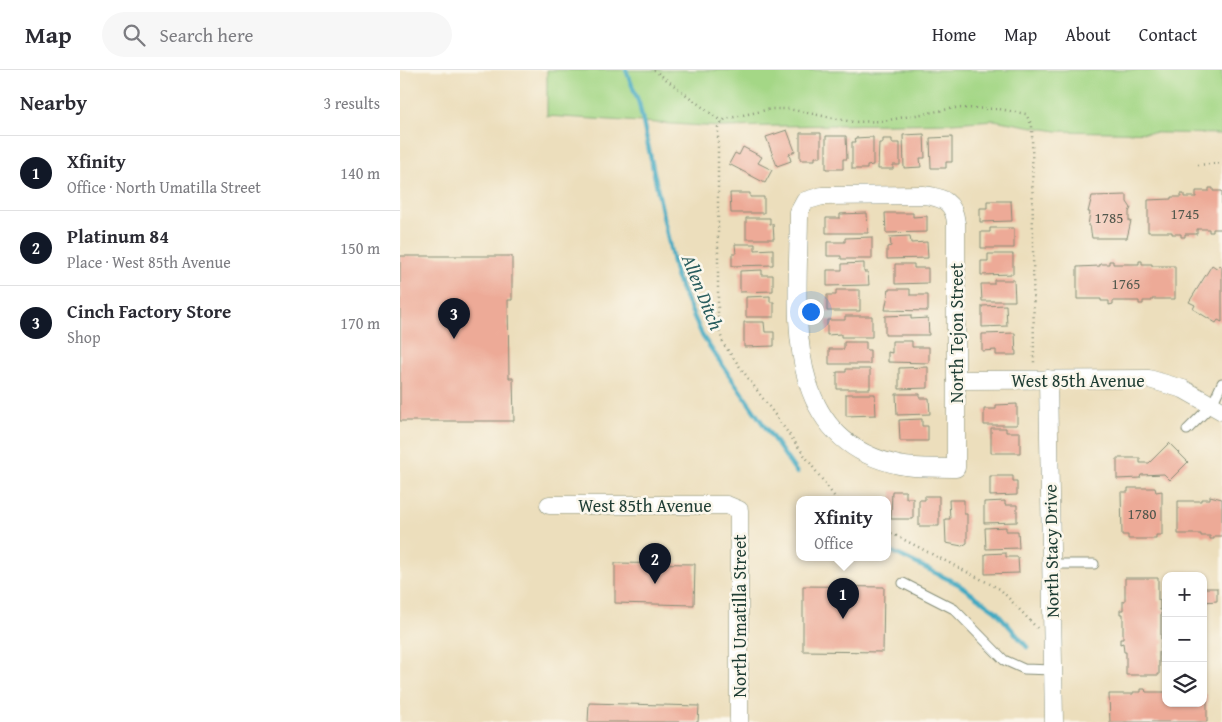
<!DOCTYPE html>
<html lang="en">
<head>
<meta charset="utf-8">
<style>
  body { margin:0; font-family:"Gentium Book Plus",serif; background:#f7f7f7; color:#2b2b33 }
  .controls { position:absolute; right:15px; bottom:15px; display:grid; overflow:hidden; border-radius:10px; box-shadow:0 1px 4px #0004 }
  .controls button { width:45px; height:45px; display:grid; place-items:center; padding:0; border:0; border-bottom:1px solid #e1e1e2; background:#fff; color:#2b2b33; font:25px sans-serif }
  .you { position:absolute; left:410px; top:241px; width:18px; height:18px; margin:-12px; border:4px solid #fff; border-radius:50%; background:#1a73e8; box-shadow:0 0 0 8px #1a73e833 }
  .badge { display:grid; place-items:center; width:32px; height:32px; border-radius:50%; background:#111827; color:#fff; font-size:16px; font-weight:700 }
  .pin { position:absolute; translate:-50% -41px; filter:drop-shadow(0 1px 2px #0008) }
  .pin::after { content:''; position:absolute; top:26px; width:18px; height:15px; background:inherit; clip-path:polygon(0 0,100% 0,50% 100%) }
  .popup { position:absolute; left:396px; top:426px; width:95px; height:65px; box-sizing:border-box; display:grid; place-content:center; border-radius:10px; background:#fff; filter:drop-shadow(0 1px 4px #0005); font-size:16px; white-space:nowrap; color:#7c7c81 }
  .popup b { font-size:19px; color:#2b2b33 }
  .popup::after { content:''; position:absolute; left:50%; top:100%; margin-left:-10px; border:10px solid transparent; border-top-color:#fff }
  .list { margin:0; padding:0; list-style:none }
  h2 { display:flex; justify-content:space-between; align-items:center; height:65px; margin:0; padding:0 20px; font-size:21px }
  h2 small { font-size:16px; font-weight:400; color:#7c7c81 }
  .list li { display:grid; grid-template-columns:32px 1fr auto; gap:15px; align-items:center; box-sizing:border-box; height:75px; padding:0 20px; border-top:1px solid #e1e1e2 }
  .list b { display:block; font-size:19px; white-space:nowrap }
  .list p { margin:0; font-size:16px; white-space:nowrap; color:#7c7c81 }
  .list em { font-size:16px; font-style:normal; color:#7c7c81 }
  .icon { flex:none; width:28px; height:28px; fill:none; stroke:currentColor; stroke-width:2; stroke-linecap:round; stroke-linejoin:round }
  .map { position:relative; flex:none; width:822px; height:652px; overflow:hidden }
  header { display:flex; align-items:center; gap:30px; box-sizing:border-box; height:70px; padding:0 25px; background:#fff; border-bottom:1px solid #e1e1e2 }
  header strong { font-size:24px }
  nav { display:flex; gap:28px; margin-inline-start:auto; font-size:18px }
  .search { width:350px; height:45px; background:#f7f7f7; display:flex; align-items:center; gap:12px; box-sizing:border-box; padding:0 18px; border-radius:28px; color:#7c7c81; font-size:19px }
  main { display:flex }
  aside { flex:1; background:#fff }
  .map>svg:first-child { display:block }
  .green { fill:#a4d786; stroke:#628a5d }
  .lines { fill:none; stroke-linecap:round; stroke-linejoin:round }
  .stream { stroke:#41a9c1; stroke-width:4.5 }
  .building { fill:#edaa97 }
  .service-casing { stroke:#868e78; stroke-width:11 }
  .minor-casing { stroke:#868e78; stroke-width:19 }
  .path { stroke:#868e78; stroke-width:2.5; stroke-dasharray:1 4; stroke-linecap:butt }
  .service { stroke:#fff; stroke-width:9 }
  .minor { stroke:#fff; stroke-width:18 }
  .labels { text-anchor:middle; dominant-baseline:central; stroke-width:5; stroke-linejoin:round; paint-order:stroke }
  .number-label { font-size:15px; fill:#52584d }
  .street-label { font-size:18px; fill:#1f3d34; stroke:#fbf7ec }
  .water-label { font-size:19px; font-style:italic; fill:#295d5e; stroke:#fbf7ec }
</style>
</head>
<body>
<header>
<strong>Map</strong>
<div class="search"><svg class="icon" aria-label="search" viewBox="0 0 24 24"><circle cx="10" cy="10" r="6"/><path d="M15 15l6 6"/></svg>Search here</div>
<nav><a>Home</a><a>Map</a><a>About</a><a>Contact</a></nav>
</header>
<main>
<aside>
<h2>Nearby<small>3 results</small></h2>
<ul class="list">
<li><span class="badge">1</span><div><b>Xfinity</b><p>Office · North Umatilla Street</p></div><em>140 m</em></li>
<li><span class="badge">2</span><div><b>Platinum 84</b><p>Place · West 85th Avenue</p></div><em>150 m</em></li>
<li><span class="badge">3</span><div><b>Cinch Factory Store</b><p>Shop</p></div><em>170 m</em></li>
</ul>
</aside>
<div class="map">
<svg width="822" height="652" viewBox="0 0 822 652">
  <rect width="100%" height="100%" fill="#fbf7ec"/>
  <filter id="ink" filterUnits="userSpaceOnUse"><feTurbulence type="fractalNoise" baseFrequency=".02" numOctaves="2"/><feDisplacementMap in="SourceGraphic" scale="10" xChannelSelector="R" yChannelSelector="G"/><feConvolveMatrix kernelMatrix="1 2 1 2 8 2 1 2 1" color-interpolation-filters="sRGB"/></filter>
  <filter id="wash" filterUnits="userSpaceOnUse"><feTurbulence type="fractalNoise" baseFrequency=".0096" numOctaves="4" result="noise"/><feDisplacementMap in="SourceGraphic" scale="20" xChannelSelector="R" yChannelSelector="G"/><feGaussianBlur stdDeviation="1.12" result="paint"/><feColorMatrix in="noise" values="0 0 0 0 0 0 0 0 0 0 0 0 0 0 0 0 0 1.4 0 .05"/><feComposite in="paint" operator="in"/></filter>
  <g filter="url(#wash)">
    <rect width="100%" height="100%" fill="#ecdebc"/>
    <polygon class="green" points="147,0 822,0 822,64 656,61 594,50 551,53 320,57 147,46"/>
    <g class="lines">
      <g class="stream">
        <polyline points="226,0 239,33 276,206 303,267 397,403"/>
        <polyline points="487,479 558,514 596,541 627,577"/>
      </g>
    </g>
    <g id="blocks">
      <g class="building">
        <polygon points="387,60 395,81 389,84 391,91 377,96 366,67"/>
        <polygon points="400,63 421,63 421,87 415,87 415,90 400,90"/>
        <polygon points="524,64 525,88 520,88 521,97 504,98 503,65"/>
        <polygon points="426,66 446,66 447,89 443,89 443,99 426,99"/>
        <polygon points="473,67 473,95 467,96 467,99 452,99 452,72 456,72 455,68"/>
        <polygon points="552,67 552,92 546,92 546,98 531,98 530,68"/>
        <polygon points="483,69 492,69 492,73 500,73 500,95 493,95 493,99 478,99 479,73 483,73"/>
        <polygon points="343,77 362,87 358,93 372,100 365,113 329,94 335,83 339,85"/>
        <polygon points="809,118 813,118 813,121 822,121 822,159 813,159 813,162 809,162 809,159 797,159 797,164 785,164 785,167 781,167 781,164 772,164 772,162 748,162 748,130 771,129 771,127 781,127 781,124 784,124 784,127 796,127 796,121 809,121"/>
        <polygon points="330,123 350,123 350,127 364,127 364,143 331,143"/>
        <polygon points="727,125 727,132 731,138 729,142 729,151 731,151 727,168 692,168 690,156 688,156 690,142 688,142 692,126"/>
        <polygon points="587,131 611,131 612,151 580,152 580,138 587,138"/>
        <polygon points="467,143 468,163 426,163 426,148 440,148 440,144"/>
        <polygon points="485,143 513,143 513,147 527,146 527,162 486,163"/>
        <polygon points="346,148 370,148 370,154 373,154 374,169 346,169"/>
        <polygon points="590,158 614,158 614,178 581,178 581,162 590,162"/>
        <polygon points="510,166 511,173 527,172 528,188 487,189 487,177 491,176 490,167"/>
        <polygon points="472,167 472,189 441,189 441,186 427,186 427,172 445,172 445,168"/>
        <polygon points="335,174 355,174 355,180 373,179 373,195 332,196 332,184 336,184"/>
        <polygon points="588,184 613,184 613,204 581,205 581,191 588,191"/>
        <polygon points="0,186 112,186 112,230 108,230 109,308 113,308 114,351 0,351"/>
        <polygon points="709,191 713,191 713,194 739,194 739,191 742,191 742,194 752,194 752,196 775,196 775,229 752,229 752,231 743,231 743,234 739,234 739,231 713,231 713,234 709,235 709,231 701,231 701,229 677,229 677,197 700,196 700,194 709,194"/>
        <polygon points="464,193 464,202 468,202 469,215 427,216 427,200 442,200 442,194"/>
        <polygon points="495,194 514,194 514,198 528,198 528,213 495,214"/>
        <polygon points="812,195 818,199 820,195 822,197 822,252 818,250 816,253 793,239 795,235 789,232"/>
        <polygon points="362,200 362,205 373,205 373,221 340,222 340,201"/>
        <polygon points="594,210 614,210 615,231 582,231 581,214 594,214"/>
        <polygon points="489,219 510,219 510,225 528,225 528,241 485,240"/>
        <polygon points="436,220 460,220 460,241 427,241 427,225 436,225"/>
        <polygon points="370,226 370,232 374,232 374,247 346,247 346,227"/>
        <polygon points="606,235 607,256 582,257 582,236"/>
        <polygon points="511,245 511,249 528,248 529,265 485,265 485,246"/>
        <polygon points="445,246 472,246 472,267 441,267 441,264 427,265 427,250 445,250"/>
        <polygon points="344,252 364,252 365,262 374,262 374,276 344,277"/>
        <polygon points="615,263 616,285 596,285 596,280 582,281 582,264"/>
        <polygon points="492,271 512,271 512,277 529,277 529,293 488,292 488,282 492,283"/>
        <polygon points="444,272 466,272 466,280 470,280 470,294 429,294 429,279 444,279"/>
        <polygon points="528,297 528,318 499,319 499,298"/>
        <polygon points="446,299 470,299 470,319 437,319 437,302 446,302"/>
        <polygon points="446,324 475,324 476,345 446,346"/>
        <polygon points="496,324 520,324 520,328 529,328 530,344 497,345"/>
        <polygon points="617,334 617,355 584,355 584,339 596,339 596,335"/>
        <polygon points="522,349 522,356 528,356 528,371 500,371 499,350"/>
        <polygon points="591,358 606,358 606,362 620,362 620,383 591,383"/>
        <polygon points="769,373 788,392 770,410 764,404 741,405 740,408 717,409 717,388 740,388 740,393 749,393"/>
        <polygon points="590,406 613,406 613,411 617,411 617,425 590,426"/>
        <polygon points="728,418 755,418 756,422 762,421 762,465 756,465 756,469 728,469 728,465 722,465 721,422 728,422"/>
        <polygon points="492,421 506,421 506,428 513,428 513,449 491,449"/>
        <polygon points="525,426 539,426 539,456 519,456 519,430 525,430"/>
        <polygon points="810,426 822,429 822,466 814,466 814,469 810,469 810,466 801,466 801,464 778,464 778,431 801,431 801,429 810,429"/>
        <polygon points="549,430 564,430 564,444 567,444 567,473 562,476 546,473 545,449 550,449"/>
        <polygon points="605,431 605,435 617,435 617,452 584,453 584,432"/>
        <polygon points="606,457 606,461 618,461 619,478 586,479 585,458"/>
        <polygon points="606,483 606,487 618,487 619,503 585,504 585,484"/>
        <polygon points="215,493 295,494 294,535 215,533"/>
        <polygon points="725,508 758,508 758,530 760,530 760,540 764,540 764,543 761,543 761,569 764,569 764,573 761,573 761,582 759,582 759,605 726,605 726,582 724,582 723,573 720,574 720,569 723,569 723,544 720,544 720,540 723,540 723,531 725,531"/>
        <polygon points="403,516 484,517 483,582 403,581"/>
        <polygon points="803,518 817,518 817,531 803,532"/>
        <polygon points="741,619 745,619 746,622 766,622 766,633 803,633 803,624 807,624 807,652 710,652 709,624 733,624 733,622 741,622"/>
        <polygon points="189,633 299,636 298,652 188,652"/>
      </g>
    </g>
  </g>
  <g filter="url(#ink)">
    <use href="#blocks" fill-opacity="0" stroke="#868e78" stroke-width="1"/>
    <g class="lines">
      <g class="service-casing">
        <g id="service">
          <polyline points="787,360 812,335 822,313"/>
          <polyline points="651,494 694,494"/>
          <polyline points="503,513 554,539 604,590 624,599 653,600"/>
        </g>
      </g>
      <g class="minor-casing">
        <g id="minor">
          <path d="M523 125C543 127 554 132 556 153V398C537 397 517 399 499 395 377 369 399 237 399 142L405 131 422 126Z"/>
          <polyline points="648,309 654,652"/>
          <polyline points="556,310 749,309 783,319 822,341"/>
          <polyline points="149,435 327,435 339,440 339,652"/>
        </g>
      </g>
      <g class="path">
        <polyline points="254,0 322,52"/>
        <polyline points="798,95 822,93"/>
        <polyline points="437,430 324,275 318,257 318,57 325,49 371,39 388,39 453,52 483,51 555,38 599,39 626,44 632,56 634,295"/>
        <polyline points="487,461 600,519 637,558"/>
      </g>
      <use href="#service" class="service"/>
      <use href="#minor" class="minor"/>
    </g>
  </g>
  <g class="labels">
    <g class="number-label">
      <text x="785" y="143">1745</text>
      <text x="709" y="147">1785</text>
      <text x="726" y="213">1765</text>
      <text x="742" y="443">1780</text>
    </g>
    <g class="street-label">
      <text transform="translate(556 263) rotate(-90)">North Tejon Street</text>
      <text x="678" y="310">West 85th Avenue</text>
      <text x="245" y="435">West 85th Avenue</text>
      <text transform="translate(651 481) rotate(-91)">North Stacy Drive</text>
      <text transform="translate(339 546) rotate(-90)">North Umatilla Street</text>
    </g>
    <g class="water-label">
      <text transform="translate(303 222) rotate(68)">Allen Ditch</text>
    </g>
  </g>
</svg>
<div class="controls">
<button>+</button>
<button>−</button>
<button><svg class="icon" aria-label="layers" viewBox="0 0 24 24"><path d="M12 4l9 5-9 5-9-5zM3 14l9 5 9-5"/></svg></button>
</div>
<div class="you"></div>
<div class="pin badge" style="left:443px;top:549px">1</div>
<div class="popup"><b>Xfinity</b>Office</div>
<div class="pin badge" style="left:255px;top:514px">2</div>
<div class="pin badge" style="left:54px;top:269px">3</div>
</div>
</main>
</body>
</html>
